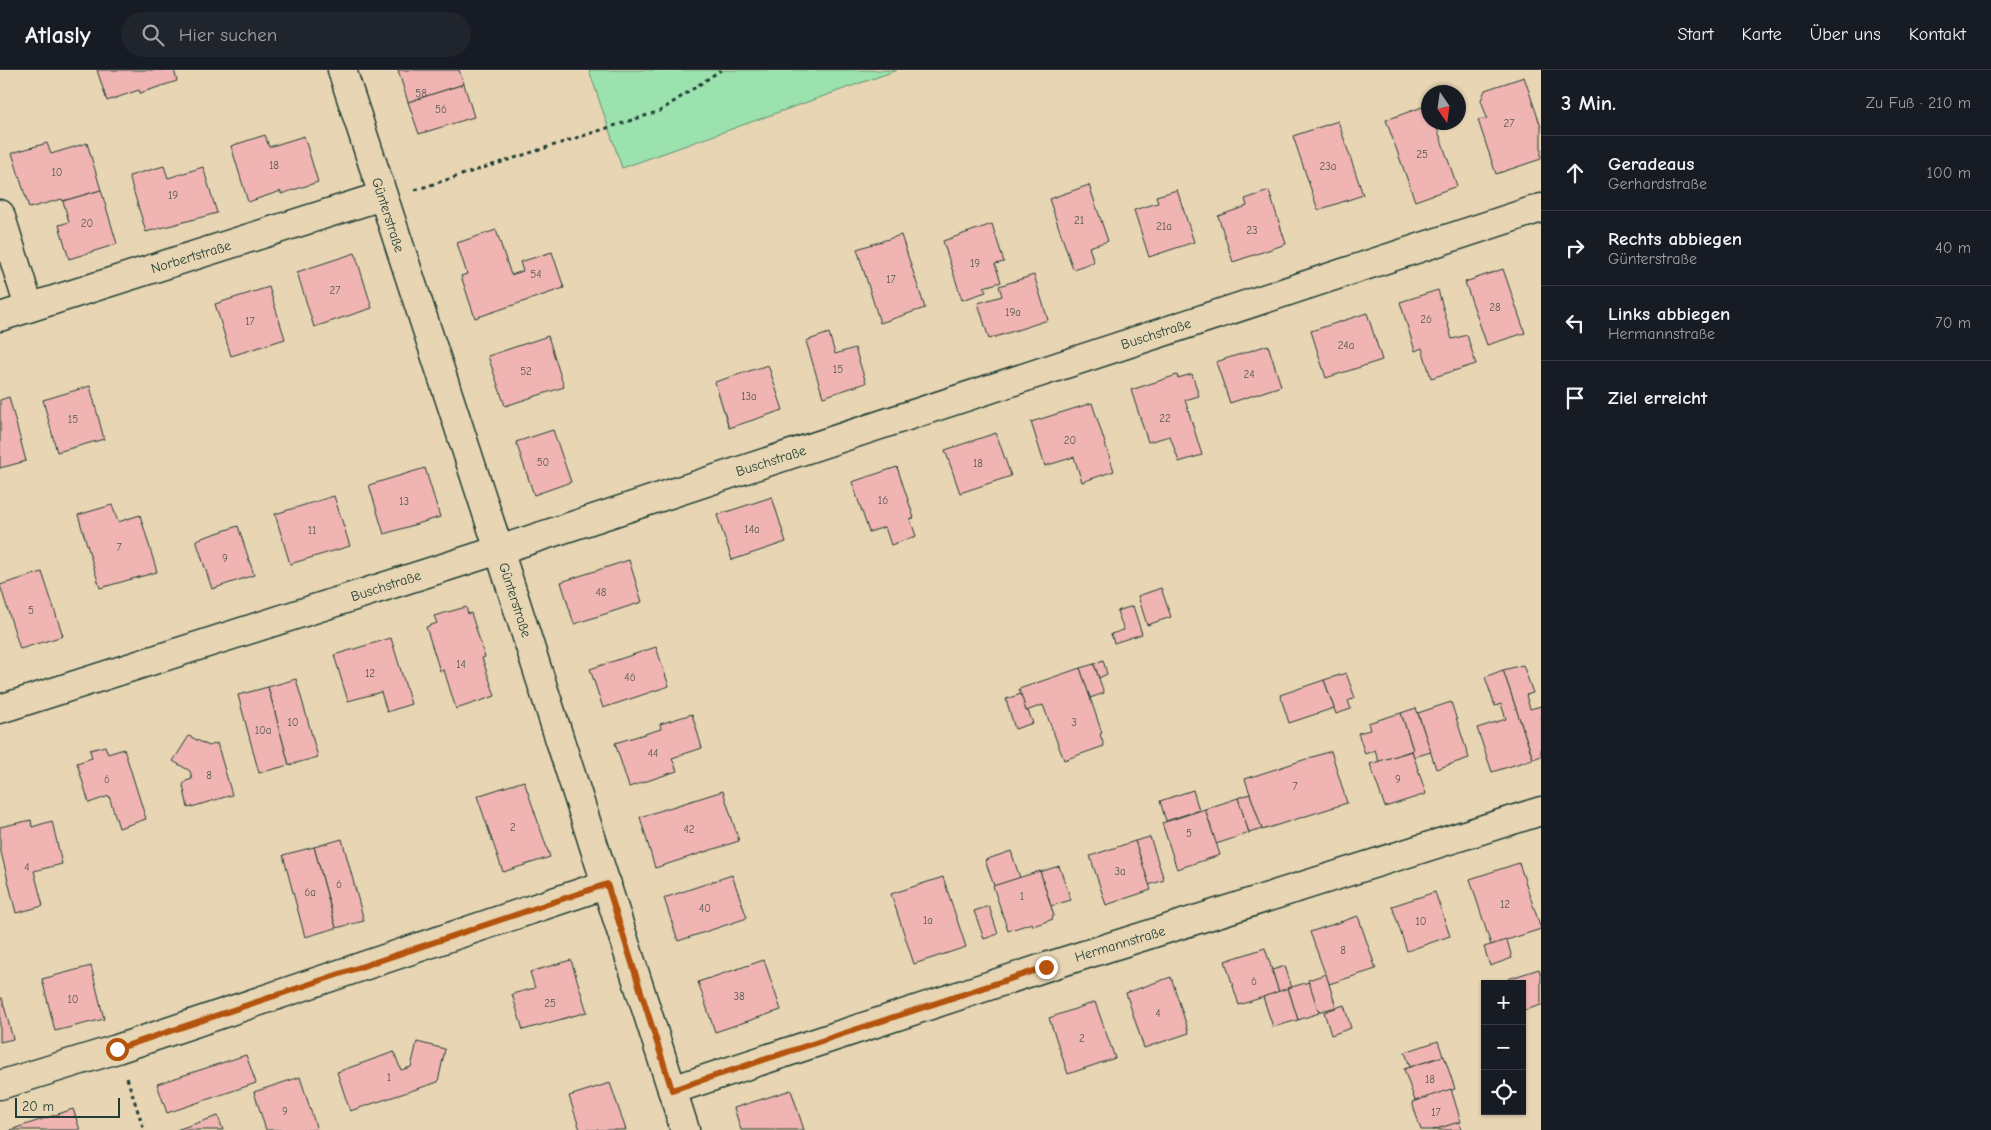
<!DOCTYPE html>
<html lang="de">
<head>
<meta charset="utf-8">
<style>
  body { margin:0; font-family:"Comic Neue",sans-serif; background:#20242c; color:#f1f3f6 }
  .controls { position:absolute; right:15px; bottom:15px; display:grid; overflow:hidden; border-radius:0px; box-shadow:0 1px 4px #0004 }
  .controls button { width:45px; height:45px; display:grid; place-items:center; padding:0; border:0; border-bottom:1px solid #363941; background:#171b24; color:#f1f3f6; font:25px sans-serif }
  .compass { position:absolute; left:1421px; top:15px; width:45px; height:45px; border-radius:50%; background:#171b24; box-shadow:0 1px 4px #0004; rotate:167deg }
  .scale { position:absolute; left:15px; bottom:12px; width:105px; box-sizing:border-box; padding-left:5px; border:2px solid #1f3d34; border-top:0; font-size:14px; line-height:18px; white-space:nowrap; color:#1f3d34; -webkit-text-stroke:4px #e7d5b3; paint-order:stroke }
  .stop { position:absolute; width:15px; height:15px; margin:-11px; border:4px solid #b45309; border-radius:50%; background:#fff }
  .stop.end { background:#b45309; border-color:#fff; box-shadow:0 1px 5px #0008 }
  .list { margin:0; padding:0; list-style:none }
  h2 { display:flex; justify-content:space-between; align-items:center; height:65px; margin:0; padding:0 20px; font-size:21px }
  h2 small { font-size:16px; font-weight:400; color:#9ea1a6 }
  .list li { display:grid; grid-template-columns:32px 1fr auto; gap:15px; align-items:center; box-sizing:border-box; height:75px; padding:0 20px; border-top:1px solid #363941 }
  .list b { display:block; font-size:19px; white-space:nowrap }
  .list p { margin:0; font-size:16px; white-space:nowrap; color:#9ea1a6 }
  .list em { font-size:16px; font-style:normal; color:#9ea1a6 }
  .icon { flex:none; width:28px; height:28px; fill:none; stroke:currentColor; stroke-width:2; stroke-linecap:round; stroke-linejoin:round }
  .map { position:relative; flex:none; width:1541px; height:1060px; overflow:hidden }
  header { display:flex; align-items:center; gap:30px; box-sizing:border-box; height:70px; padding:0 25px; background:#171b24; border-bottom:1px solid #363941 }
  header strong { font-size:24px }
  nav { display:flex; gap:28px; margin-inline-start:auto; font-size:18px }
  .search { width:350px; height:45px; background:#20242c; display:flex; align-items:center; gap:12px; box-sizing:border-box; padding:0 18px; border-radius:28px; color:#9ea1a6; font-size:19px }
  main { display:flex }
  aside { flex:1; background:#171b24 }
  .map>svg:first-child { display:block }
  .green { fill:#9ce2ae; stroke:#5e9071 }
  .building { fill:#f0b5b2; stroke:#1f3d34 }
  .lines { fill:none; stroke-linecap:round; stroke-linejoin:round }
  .minor-casing { stroke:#1f3d34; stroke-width:31 }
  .path { stroke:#1f3d34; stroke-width:3; stroke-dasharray:4 4; stroke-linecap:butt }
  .minor { stroke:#e7d5b3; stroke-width:28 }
  .route { stroke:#b45309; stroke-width:6 }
  .labels { text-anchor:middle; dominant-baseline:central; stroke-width:4; stroke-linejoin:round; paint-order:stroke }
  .number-label { font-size:11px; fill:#535b54 }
  .street-label { font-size:14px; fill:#1f3d34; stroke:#e7d5b3 }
</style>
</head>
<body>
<header>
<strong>Atlasly</strong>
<div class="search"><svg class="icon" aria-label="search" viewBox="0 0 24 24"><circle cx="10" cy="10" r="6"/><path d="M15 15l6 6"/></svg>Hier suchen</div>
<nav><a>Start</a><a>Karte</a><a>Über uns</a><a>Kontakt</a></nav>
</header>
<main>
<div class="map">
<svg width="1541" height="1060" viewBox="0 0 1541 1060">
  <rect width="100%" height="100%" fill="#e7d5b3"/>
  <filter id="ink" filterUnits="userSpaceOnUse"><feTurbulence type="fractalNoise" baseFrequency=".02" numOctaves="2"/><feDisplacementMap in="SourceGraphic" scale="10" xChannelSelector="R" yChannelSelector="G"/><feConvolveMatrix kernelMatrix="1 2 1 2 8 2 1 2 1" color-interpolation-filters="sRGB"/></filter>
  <g filter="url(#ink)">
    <polygon class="green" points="589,0 897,0 622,98"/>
    <g class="building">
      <polygon points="97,0 174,0 177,11 140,23 139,20 107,31"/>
      <polygon points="398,0 459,0 464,14 408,32"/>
      <polygon points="1524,7 1541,57 1541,89 1496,104 1478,50 1487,48 1481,30 1485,20"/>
      <polygon points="464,14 474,47 419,64 408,32"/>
      <polygon points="1428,35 1428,52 1435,52 1457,116 1415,131 1386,50"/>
      <polygon points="1338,51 1363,125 1318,140 1293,66"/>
      <polygon points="265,65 269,77 304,66 318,112 281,124 281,121 248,132 231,76"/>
      <polygon points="47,73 51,84 87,73 101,120 63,131 62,129 29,138 12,83"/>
      <polygon points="164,96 168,108 203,97 217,143 146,162 129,106"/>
      <polygon points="1089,115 1108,171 1089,177 1094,192 1073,199 1049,129"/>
      <polygon points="101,120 117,174 69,189 59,155 69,152 63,131"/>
      <polygon points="1177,120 1194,172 1149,187 1134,140 1158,133 1156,126"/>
      <polygon points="1269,121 1286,174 1233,192 1218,146 1247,136 1245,129"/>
      <polygon points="992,154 1004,192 995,194 1001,212 984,217 986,222 962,230 943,171"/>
      <polygon points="496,160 511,205 523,201 520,192 552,182 564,218 475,248 461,206 467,204 457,173"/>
      <polygon points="901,165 925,238 880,253 857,179"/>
      <polygon points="355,183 372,238 314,257 297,202"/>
      <polygon points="1503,199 1525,263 1487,275 1465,212"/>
      <polygon points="1034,205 1048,250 989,269 978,233 1002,226 999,216"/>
      <polygon points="269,217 285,269 231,286 215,234"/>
      <polygon points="1438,220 1452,269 1467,265 1476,294 1431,308 1422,278 1415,281 1400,232"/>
      <polygon points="1367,243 1382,290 1326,308 1311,261"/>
      <polygon points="829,263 835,284 855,278 866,313 823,327 806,271"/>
      <polygon points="548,266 564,317 505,336 488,286"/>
      <polygon points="1268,275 1281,316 1230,333 1216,292"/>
      <polygon points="768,295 783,340 729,358 715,312"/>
      <polygon points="1192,304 1199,326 1185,330 1202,385 1179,392 1170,366 1148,372 1131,320 1177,305 1178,308"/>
      <polygon points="90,316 104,369 57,382 43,330"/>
      <polygon points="9,327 26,391 0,398 0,330"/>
      <polygon points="1092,333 1114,401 1082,412 1074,387 1045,396 1031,352"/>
      <polygon points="553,360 571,412 534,425 516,372"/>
      <polygon points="996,363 1011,406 960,423 945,380"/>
      <polygon points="897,397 914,448 910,449 916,466 891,475 885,457 869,462 852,412"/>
      <polygon points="425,398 440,447 384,464 369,415"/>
      <polygon points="334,426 350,476 290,494 275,444"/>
      <polygon points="772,427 786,472 732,490 717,445"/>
      <polygon points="112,435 118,452 140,445 157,502 100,518 78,445"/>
      <polygon points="238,456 254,505 212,519 196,470"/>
      <polygon points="629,490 642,532 574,554 561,512"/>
      <polygon points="42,502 63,566 20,579 0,515"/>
      <polygon points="1161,518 1171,547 1147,555 1138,526"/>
      <polygon points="1133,536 1142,564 1114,573 1111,564 1124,560 1117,541"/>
      <polygon points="466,537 468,544 471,543 485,587 482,588 495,626 456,639 444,600 440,601 426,557 437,553 434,546"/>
      <polygon points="391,568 411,634 387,642 381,622 348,631 334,585"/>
      <polygon points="656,577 669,616 603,638 590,599"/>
      <polygon points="1103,590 1107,604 1099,608 1094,594"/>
      <polygon points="1094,594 1104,623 1090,628 1080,598"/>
      <polygon points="1523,595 1533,623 1526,625 1530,639 1541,636 1541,686 1533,689 1503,600"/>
      <polygon points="1080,598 1102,663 1100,664 1104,676 1064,690 1043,635 1026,641 1019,619"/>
      <polygon points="1503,600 1533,689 1492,702 1477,658 1506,649 1501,634 1495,636 1485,607"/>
      <polygon points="1346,603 1355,628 1348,631 1351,639 1336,644 1324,610"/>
      <polygon points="296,609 318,687 289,695 268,617"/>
      <polygon points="1324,610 1334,638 1289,653 1280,625"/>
      <polygon points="268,617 289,695 259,703 238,625"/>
      <polygon points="1021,624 1026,641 1028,641 1033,653 1015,659 1006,629"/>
      <polygon points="1451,632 1469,688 1436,699 1418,643"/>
      <polygon points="1416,638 1431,682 1414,687 1412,681 1413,680 1401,643"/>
      <polygon points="1401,643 1413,680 1379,692 1375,680 1365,684 1358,663 1370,660 1368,653"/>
      <polygon points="692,644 702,678 672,688 677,701 629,717 615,673 661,659 660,654"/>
      <polygon points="189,666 209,676 217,673 232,725 188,738 183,715 186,711 192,709 190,701 173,691"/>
      <polygon points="105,676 108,684 124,679 146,749 119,758 109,726 89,733 77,693 92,688 90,680"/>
      <polygon points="1331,681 1347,733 1262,760 1245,709"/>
      <polygon points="1412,681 1426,724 1385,737 1370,694"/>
      <polygon points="524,711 550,787 503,802 477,726"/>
      <polygon points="1193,720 1199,740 1166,751 1160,731"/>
      <polygon points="723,721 739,771 655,798 640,747"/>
      <polygon points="1250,724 1262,759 1249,763 1238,728"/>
      <polygon points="1238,728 1249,763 1216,774 1205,739"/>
      <polygon points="1205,739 1220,785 1177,799 1162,753"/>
      <polygon points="31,750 32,757 52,751 62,794 34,801 43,836 16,843 0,778 0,757"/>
      <polygon points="1150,767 1164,810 1149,815 1135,771"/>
      <polygon points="342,769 364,851 336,858 314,777"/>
      <polygon points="1135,771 1151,820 1106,835 1090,786"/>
      <polygon points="314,777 336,858 305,867 283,785"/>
      <polygon points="1011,781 1020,808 994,816 985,790"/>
      <polygon points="1519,793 1541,859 1491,875 1470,809"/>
      <polygon points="1059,796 1071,830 1051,836 1040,802"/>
      <polygon points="1040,801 1054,846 1052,847 1053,849 1033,856 1032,853 1008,861 993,816"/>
      <polygon points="732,805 747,848 678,871 664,828"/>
      <polygon points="943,807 966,877 914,894 891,824"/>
      <polygon points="1435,822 1450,866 1407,881 1392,836"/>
      <polygon points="989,836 998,864 984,869 974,841"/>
      <polygon points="1358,846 1376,899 1329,914 1310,862"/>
      <polygon points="1507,870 1512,888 1490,896 1484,877"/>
      <polygon points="1265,878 1279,922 1239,935 1225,891"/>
      <polygon points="571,890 587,942 523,960 512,924 535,918 530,902"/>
      <polygon points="764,890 781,940 715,962 698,912"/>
      <polygon points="91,896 104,949 55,961 42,909"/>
      <polygon points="1285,896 1292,918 1279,922 1272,900"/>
      <polygon points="1539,899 1541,907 1541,935 1522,941 1522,914 1509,914 1508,909"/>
      <polygon points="1326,904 1336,937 1318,942 1308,910"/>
      <polygon points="1171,907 1189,963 1144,978 1126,923"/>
      <polygon points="1309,912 1319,943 1298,950 1288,918"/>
      <polygon points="1288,918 1298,950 1273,957 1263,927"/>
      <polygon points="0,928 2,928 13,969 0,972"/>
      <polygon points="1095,932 1115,988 1068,1004 1049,948"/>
      <polygon points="1344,935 1351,958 1331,965 1324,942"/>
      <polygon points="1438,971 1443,986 1410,997 1405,982"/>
      <polygon points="417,972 445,979 438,1012 350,1041 337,1002 394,982 401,1000 411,997"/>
      <polygon points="246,985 256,1013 167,1043 157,1014"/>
      <polygon points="1444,986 1455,1019 1415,1031 1404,999"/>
      <polygon points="300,1007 317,1060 266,1060 254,1022"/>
      <polygon points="610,1013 626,1060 580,1060 569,1026"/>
      <polygon points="1451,1019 1461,1052 1433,1060 1421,1060 1412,1032"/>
      <polygon points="791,1020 804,1060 741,1060 734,1038"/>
      <polygon points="73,1039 80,1060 10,1060"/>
      <polygon points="218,1046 223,1060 176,1060"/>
      <polygon points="1459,1052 1462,1060 1433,1060"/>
    </g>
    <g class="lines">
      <g class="minor-casing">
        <g id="minor">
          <polyline points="342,0 499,480 685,1060"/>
          <polyline points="0,144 29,237"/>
          <polyline points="0,247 382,126"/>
          <polyline points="0,639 499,480 1541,138"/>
          <polyline points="0,1015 117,979 607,814"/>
          <polyline points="672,1020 1046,897 1541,741"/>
        </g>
      </g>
      <g class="path">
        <polyline points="415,120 660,41 721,0"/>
        <polyline points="127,1008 144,1060"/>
      </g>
      <use href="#minor" class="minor"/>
    </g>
  </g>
  <g class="lines" filter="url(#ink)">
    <polyline class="route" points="117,979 607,814 672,1020 1046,897"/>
  </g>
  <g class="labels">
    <g class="number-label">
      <text x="421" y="23">58</text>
      <text x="441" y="39">56</text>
      <text x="1509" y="53">27</text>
      <text x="1422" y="84">25</text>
      <text x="274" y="95">18</text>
      <text x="1328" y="96">23a</text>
      <text x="57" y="102">10</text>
      <text x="173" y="125">19</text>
      <text x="1079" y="150">21</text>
      <text x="87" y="153">20</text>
      <text x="1164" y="156">21a</text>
      <text x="1252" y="160">23</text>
      <text x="975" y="193">19</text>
      <text x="536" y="204">54</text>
      <text x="891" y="209">17</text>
      <text x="335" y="220">27</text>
      <text x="1495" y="237">28</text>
      <text x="1013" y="242">19a</text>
      <text x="1426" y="249">26</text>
      <text x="250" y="251">17</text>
      <text x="1346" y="275">24a</text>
      <text x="838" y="299">15</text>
      <text x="526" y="301">52</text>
      <text x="1249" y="304">24</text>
      <text x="749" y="326">13a</text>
      <text x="1165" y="348">22</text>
      <text x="73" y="349">15</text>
      <text x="1070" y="370">20</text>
      <text x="543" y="392">50</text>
      <text x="978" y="393">18</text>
      <text x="883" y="430">16</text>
      <text x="404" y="431">13</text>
      <text x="752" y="459">14a</text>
      <text x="312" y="460">11</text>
      <text x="119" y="477">7</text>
      <text x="225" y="488">9</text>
      <text x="601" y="522">48</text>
      <text x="31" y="540">5</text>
      <text x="461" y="594">14</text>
      <text x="370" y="603">12</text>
      <text x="630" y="607">46</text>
      <text x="293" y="652">10</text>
      <text x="1074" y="652">3</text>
      <text x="263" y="660">10a</text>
      <text x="653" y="683">44</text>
      <text x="209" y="705">8</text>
      <text x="107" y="709">6</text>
      <text x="1398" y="709">9</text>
      <text x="1295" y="716">7</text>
      <text x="513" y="757">2</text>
      <text x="689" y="759">42</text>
      <text x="1189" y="763">5</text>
      <text x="27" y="797">4</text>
      <text x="1120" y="801">3a</text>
      <text x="339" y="814">6</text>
      <text x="310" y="822">6a</text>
      <text x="1022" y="826">1</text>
      <text x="1505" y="834">12</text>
      <text x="705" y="838">40</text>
      <text x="928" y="850">1a</text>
      <text x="1421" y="851">10</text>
      <text x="1343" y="880">8</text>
      <text x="1254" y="911">6</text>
      <text x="739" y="926">38</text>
      <text x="73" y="929">10</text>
      <text x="550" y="933">25</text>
      <text x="1158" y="943">4</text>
      <text x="1082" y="968">2</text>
      <text x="389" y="1007">1</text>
      <text x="1430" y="1009">18</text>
      <text x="285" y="1041">9</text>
      <text x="1436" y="1042">17</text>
    </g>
    <g class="street-label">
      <text transform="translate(388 145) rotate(72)">Günterstraße</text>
      <text transform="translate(191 187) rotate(-17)">Norbertstraße</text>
      <text transform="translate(1156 264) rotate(-18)">Buschstraße</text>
      <text transform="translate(771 391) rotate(-18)">Buschstraße</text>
      <text transform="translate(386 516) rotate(-18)">Buschstraße</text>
      <text transform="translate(515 530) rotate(72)">Günterstraße</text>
      <text transform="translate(1120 874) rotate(-17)">Hermannstraße</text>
    </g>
  </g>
</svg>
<div class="controls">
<button>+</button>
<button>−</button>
<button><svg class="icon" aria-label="locate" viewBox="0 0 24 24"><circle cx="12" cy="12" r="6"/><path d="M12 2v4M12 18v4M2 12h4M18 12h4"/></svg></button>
</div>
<svg class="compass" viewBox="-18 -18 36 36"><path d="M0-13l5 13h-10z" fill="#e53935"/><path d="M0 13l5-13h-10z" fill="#9ea1a6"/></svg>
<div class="scale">20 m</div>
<div class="stop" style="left:117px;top:979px"></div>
<div class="stop end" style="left:1046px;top:897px"></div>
</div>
<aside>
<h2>3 Min.<small>Zu Fuß · 210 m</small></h2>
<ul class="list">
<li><svg class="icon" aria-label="ahead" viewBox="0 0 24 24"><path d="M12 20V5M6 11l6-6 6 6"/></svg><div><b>Geradeaus</b><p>Gerhardstraße</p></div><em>100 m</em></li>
<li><svg class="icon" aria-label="right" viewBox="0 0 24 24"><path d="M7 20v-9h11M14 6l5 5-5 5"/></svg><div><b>Rechts abbiegen</b><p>Günterstraße</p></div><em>40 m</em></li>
<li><svg class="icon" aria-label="left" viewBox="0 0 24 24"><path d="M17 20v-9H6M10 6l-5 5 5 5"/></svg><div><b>Links abbiegen</b><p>Hermannstraße</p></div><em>70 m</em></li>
<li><svg class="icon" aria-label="arrive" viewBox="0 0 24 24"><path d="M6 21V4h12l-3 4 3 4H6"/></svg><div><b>Ziel erreicht</b></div></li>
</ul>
</aside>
</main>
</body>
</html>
